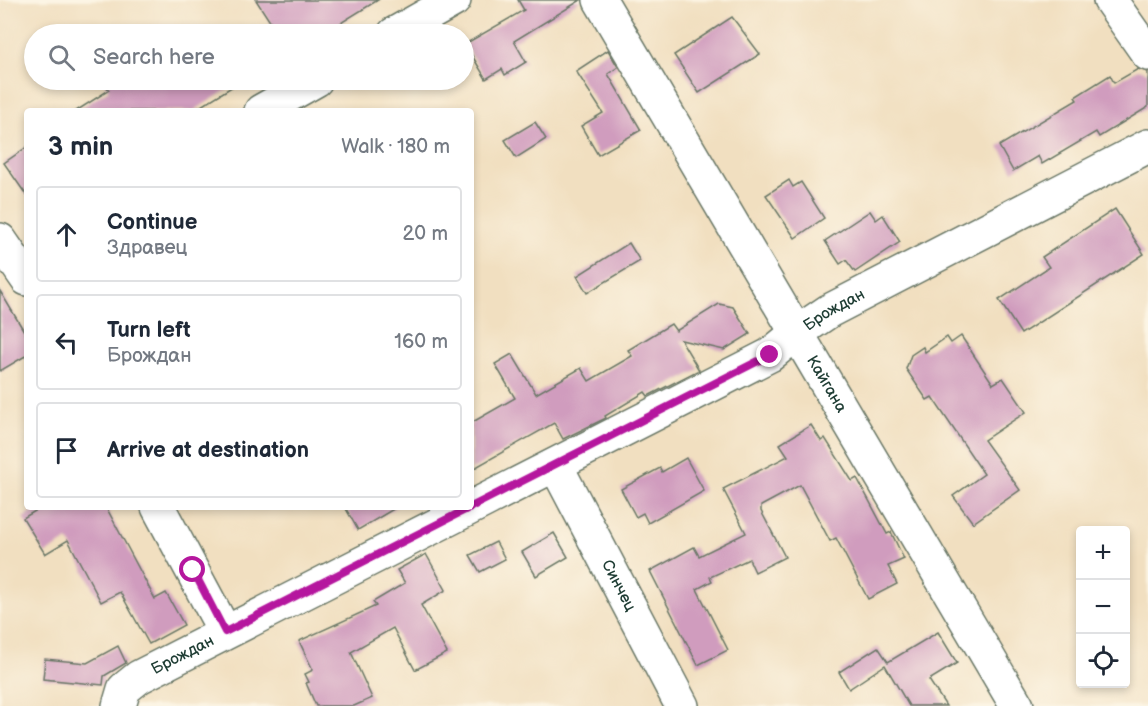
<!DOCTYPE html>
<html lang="en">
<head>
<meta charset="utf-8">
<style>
  body { margin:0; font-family:"Balsamiq Sans",sans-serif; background:#f2f2f3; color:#1f2937 }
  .controls { position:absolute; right:18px; bottom:18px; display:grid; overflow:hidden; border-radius:6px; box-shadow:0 3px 9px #0003 }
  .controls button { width:54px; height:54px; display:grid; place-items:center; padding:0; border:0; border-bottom:2px solid #e0e1e3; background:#fff; color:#1f2937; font:30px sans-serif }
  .stop { position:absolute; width:18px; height:18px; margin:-14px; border:4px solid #b5179e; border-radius:50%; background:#fff }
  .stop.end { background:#b5179e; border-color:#fff; box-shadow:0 2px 6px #0008 }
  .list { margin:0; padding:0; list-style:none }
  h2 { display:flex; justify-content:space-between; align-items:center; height:78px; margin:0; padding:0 24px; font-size:26px }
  h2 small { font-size:20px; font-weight:400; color:#747a83 }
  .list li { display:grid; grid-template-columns:39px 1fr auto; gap:18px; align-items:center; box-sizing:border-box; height:96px; margin:0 12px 12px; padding:0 12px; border:2px solid #e0e1e3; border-radius:6px }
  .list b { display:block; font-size:22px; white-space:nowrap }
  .list p { margin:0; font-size:20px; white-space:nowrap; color:#747a83 }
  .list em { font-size:20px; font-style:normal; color:#747a83 }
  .icon { flex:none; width:33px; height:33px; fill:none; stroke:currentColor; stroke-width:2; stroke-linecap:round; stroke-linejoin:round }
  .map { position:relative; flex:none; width:1148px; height:706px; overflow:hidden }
  .search { position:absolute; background:#fff; box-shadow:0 3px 9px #0003; left:24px; top:24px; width:450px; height:66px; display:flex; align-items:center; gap:15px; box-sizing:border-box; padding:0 21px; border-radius:33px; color:#747a83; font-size:22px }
  .panel { position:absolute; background:#fff; box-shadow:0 3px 9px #0003; left:24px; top:108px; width:450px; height:402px; border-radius:6px }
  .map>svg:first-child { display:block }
  .building { fill:#d09cbe }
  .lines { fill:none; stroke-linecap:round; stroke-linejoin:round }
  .minor-casing { stroke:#687665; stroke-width:36 }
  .minor { stroke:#fff; stroke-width:33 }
  .route { stroke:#b5179e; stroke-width:8 }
  .labels { text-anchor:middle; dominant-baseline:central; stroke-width:4.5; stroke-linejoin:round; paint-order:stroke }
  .street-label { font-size:16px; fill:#1f3d34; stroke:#fcf5e5 }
</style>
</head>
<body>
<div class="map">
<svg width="1148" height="706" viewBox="0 0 1148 706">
  <rect width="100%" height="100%" fill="#fcf5e5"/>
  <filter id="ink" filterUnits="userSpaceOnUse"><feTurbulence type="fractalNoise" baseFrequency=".0167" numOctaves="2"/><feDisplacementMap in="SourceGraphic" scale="12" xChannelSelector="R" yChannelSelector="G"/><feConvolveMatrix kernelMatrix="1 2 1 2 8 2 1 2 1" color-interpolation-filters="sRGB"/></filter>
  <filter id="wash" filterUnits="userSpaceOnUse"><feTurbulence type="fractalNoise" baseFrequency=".008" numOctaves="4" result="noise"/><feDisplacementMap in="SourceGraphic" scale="24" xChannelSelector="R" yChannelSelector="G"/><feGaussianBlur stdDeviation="1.35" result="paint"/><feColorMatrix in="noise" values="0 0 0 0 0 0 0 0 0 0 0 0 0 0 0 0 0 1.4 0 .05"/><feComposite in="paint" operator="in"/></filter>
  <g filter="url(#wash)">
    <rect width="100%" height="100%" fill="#f1dfc0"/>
    <g id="blocks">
      <g class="building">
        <polygon points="256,0 378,0 323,34 278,34"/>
        <polygon points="518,0 581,0 514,41 526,62 505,75 502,69 486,79 465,44 524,10"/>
        <polygon points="732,17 760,54 699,93 674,55"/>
        <polygon points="608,50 618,67 608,74 641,130 598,155 581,126 603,113 576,71"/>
        <polygon points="1138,69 1148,72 1148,107 1099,137 1096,132 1042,164 1038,156 1013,171 999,146 1077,100 1075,97 1110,75 1114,83"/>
        <polygon points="102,80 243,80 193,111 76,111 109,90"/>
        <polygon points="535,122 546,139 516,158 505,140"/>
        <polygon points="27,147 27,196 4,163"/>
        <polygon points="789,180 793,187 801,182 824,218 795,238 766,195"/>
        <polygon points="1115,209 1144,254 1021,334 999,300 1049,267 1042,257"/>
        <polygon points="870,211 876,220 883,215 900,242 855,272 846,260 840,264 825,241"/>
        <polygon points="629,243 640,261 587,293 577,276"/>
        <polygon points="0,291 27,336 27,355 0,371"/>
        <polygon points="719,304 733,307 750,334 724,350 681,340 699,370 648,396 645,392 605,416 606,418 563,439 554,423 471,470 471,423 515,398 495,364 512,354 536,394 581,368 589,381 632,356 628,350 671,324 676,331"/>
        <polygon points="961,336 993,384 1003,378 1026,412 984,440 1020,490 973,523 953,496 984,474 932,397 927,400 906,369 911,355 923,347 925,352 947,337 951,343"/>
        <polygon points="811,425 821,441 825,438 852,481 857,478 887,534 891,532 904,559 888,566 897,584 868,599 836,538 830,541 800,485 761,506 761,511 785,557 755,572 749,559 710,577 712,581 697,589 728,650 698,665 650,571 694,547 699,556 746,533 723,489 788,456 780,444"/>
        <polygon points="686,458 704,491 648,523 643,513 636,517 621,489 660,468 662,472"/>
        <polygon points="42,507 106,507 155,599 166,593 184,625 149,644 120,592 101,602 68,540 45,554 23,518"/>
        <polygon points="345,507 397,507 358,530"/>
        <polygon points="554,533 568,557 536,576 522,552"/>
        <polygon points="496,542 505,559 480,572 470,555"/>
        <polygon points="426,554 446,590 421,605 447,653 415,670 393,628 351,652 372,698 354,706 316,706 306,683 309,682 305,674 313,670 299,641 376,606 373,602 405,583 397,570"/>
        <polygon points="938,632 957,663 929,680 946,706 909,706 885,665 849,689 839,672 878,647 888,662"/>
        <polygon points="118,646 126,663 104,676 103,685 43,679 45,659 87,663"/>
      </g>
    </g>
  </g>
  <g filter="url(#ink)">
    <use href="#blocks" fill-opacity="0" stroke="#687665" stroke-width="1.5"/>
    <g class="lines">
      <g class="minor-casing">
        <g id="minor">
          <path id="s1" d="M600 0 1017 706"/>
          <polyline points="1110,0 1148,54"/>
          <polyline points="394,34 454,0"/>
          <polyline points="261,111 316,80"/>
          <polyline points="0,240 27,279"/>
          <path id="s2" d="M556 466 682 706"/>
          <polyline points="158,507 225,632"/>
          <path id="s3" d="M119 706 124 689 139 677 770 355 798 332 829 311 1148 146"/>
        </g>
      </g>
      <use href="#minor" class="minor"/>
    </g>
  </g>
  <g class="lines" filter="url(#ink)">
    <polyline class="route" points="193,570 225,632 770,355"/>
  </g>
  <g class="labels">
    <g class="street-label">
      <text stroke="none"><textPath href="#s3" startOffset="824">Брождан</textPath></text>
      <text stroke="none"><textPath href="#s1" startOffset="446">Кайгана</textPath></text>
      <text stroke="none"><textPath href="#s2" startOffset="135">Синчец</textPath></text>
      <text stroke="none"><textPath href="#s3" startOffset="86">Брождан</textPath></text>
    </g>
  </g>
</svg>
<div class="controls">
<button>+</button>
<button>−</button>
<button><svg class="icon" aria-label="locate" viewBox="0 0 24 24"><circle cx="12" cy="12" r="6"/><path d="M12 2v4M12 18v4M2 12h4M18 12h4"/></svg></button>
</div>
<div class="stop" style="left:193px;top:570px"></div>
<div class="stop end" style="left:770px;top:355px"></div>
<div class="search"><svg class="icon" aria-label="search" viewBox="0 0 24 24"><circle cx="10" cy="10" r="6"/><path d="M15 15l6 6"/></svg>Search here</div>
<section class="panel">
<h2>3 min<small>Walk · 180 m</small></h2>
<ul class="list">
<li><svg class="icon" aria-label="ahead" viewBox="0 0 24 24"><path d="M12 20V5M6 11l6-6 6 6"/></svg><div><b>Continue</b><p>Здравец</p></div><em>20 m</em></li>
<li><svg class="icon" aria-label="left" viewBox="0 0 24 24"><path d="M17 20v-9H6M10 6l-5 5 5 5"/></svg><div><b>Turn left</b><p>Брождан</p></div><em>160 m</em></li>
<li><svg class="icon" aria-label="arrive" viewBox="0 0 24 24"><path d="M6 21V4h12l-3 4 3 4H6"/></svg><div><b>Arrive at destination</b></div></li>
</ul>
</section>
</div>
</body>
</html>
